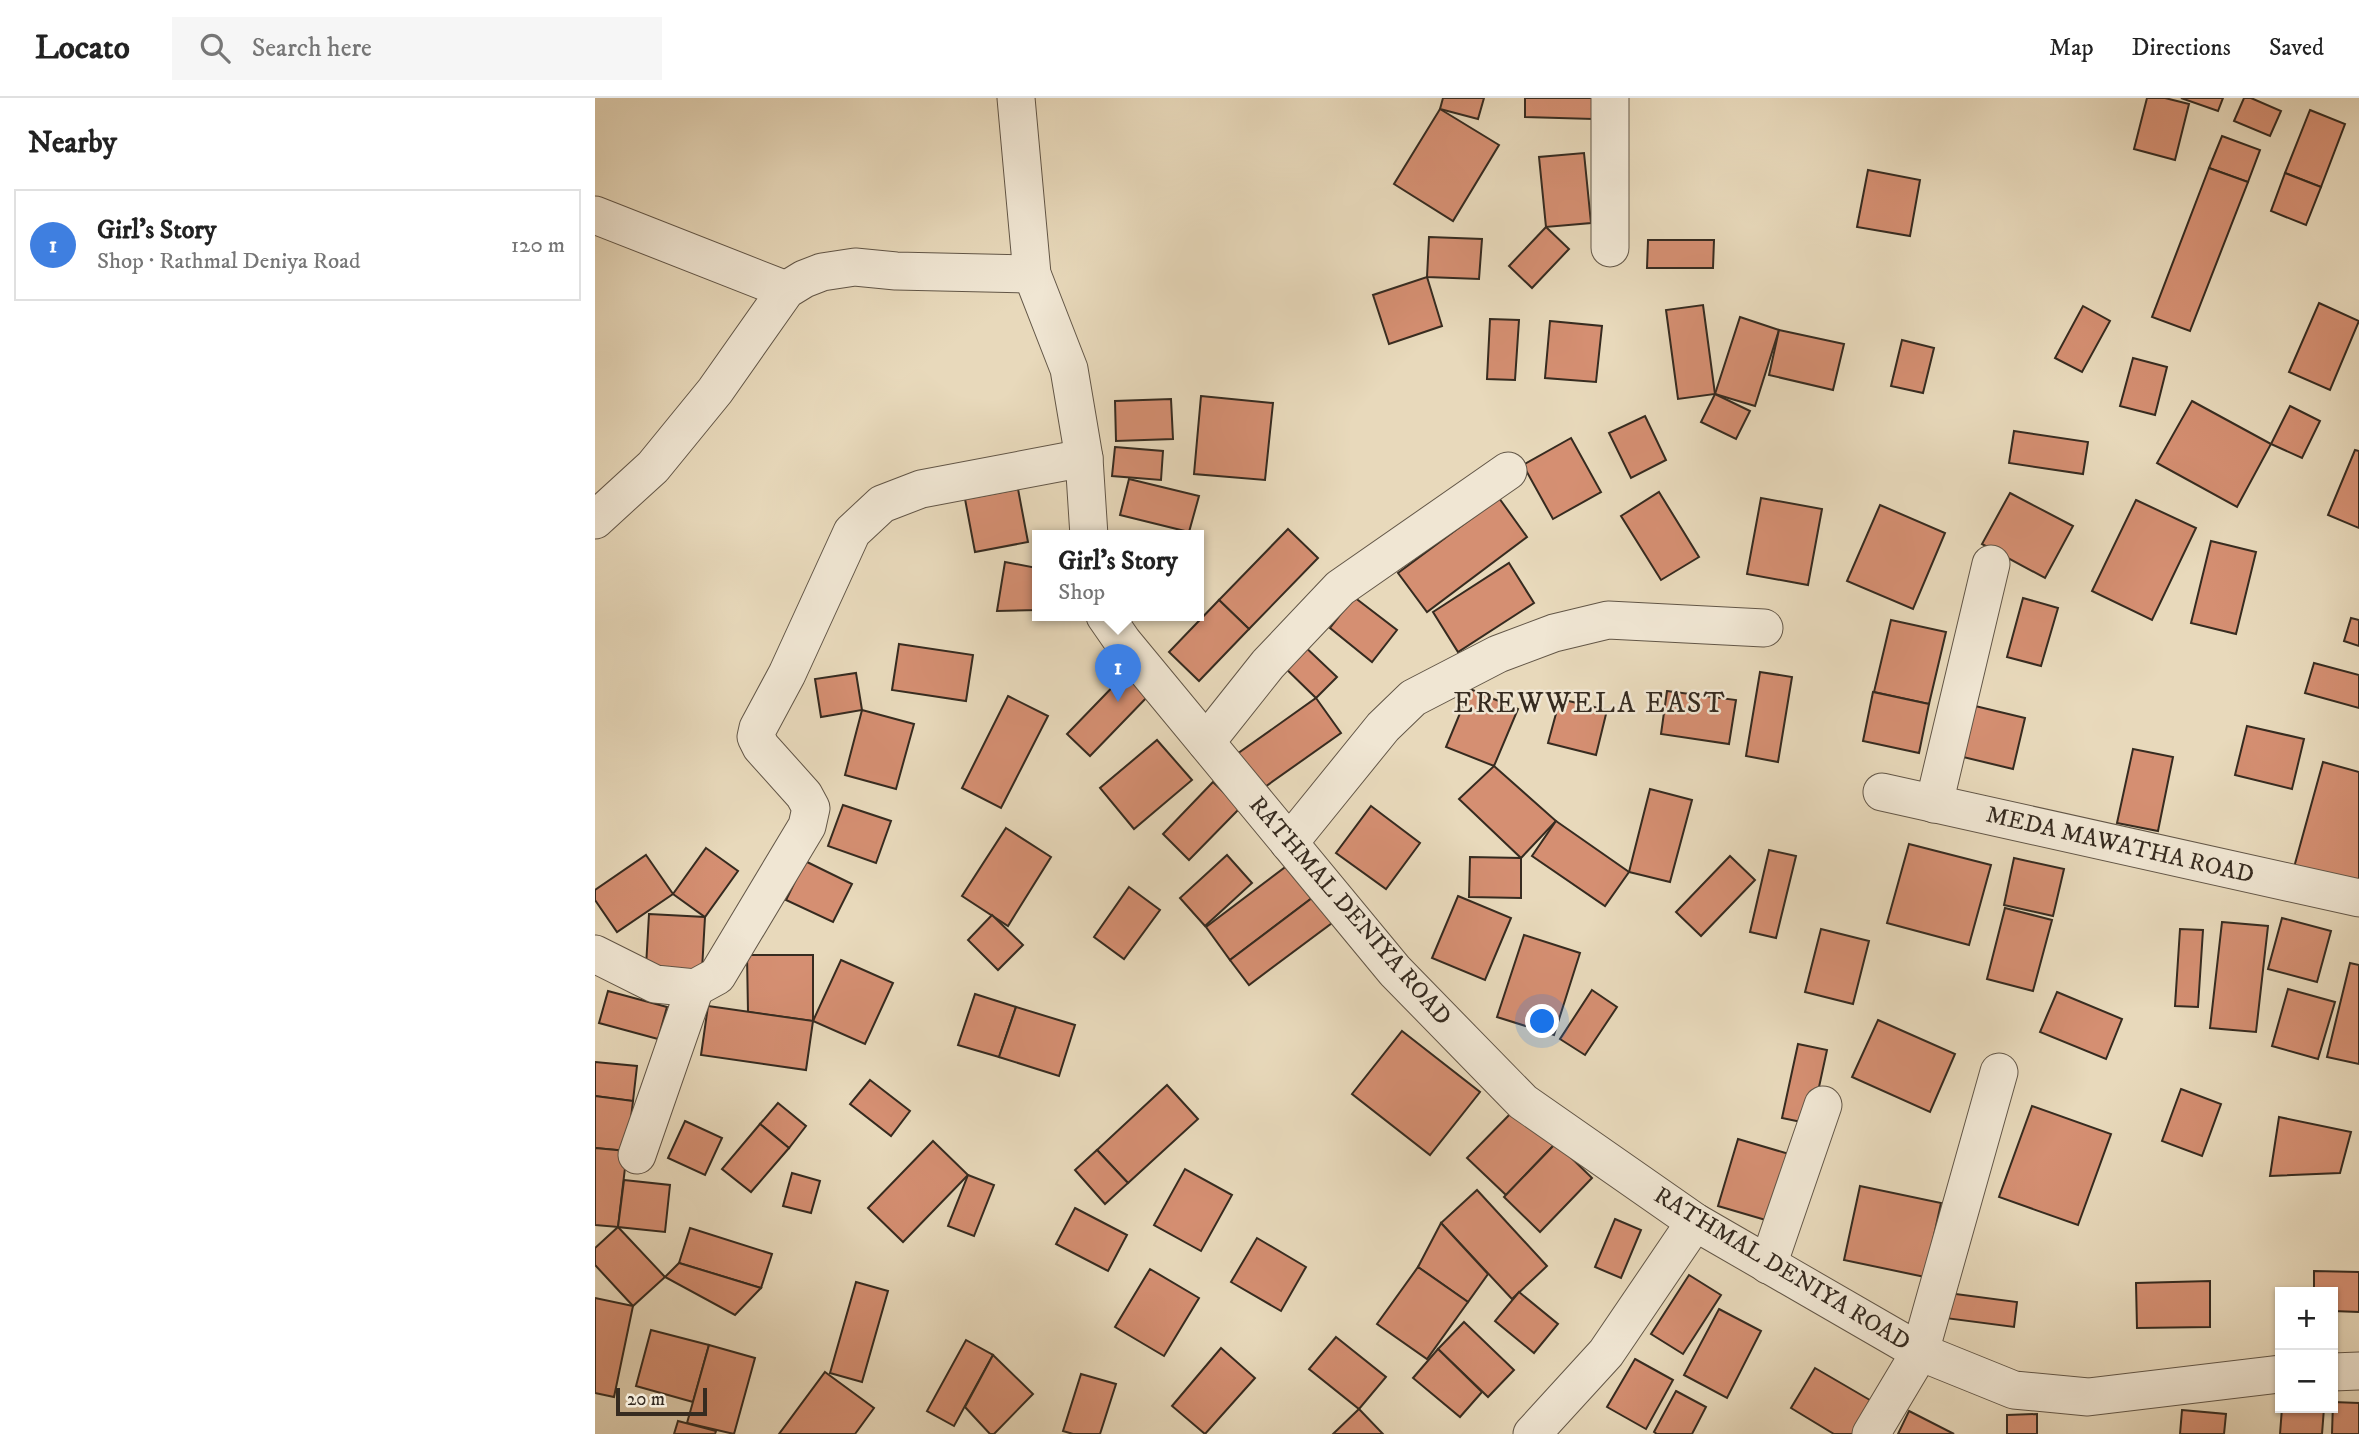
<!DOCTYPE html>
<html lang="en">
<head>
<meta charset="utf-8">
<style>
  body { margin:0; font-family:"IM FELL DW Pica",serif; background:#f6f6f6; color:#222 }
  .controls { position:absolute; right:21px; bottom:21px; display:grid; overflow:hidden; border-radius:0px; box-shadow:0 2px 5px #0004 }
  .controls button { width:63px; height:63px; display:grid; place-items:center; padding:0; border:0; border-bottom:2px solid #e0e0e0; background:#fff; color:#222; font:35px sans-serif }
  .scale { position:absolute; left:21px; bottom:18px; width:91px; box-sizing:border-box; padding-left:7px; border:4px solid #362b20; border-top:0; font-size:19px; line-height:24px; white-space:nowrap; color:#362b20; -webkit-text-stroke:5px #f0e6d3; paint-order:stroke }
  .you { position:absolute; left:948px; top:924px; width:24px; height:24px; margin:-18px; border:5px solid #fff; border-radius:50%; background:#1a73e8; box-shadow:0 0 0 10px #1a73e833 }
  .badge { display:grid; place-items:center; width:46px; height:46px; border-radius:50%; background:#2563eb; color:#fff; font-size:23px; font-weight:700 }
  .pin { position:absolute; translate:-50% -58px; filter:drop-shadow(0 2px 4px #0008) }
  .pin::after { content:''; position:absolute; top:37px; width:24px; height:21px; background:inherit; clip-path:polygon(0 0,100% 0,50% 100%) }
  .popup { position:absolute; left:437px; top:432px; width:172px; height:91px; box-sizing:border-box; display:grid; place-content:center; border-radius:0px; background:#fff; filter:drop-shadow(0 2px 5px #0005); font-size:23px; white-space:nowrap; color:#767676 }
  .popup b { font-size:26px; color:#222 }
  .popup::after { content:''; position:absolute; left:50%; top:100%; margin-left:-14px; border:14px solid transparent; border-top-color:#fff }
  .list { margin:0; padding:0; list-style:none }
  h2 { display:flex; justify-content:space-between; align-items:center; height:91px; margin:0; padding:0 28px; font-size:30px }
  h2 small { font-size:23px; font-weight:400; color:#767676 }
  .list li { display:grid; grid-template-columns:46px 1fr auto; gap:21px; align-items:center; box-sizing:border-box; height:112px; margin:0 14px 14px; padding:0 14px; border:2px solid #e0e0e0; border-radius:0px }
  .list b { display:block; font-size:26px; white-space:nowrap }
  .list p { margin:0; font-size:23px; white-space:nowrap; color:#767676 }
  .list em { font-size:23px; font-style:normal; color:#767676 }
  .icon { flex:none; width:38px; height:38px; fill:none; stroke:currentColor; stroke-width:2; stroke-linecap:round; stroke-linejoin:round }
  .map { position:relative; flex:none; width:1764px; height:1336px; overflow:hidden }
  header { display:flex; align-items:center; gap:42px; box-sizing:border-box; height:98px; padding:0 35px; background:#fff; border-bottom:2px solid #e0e0e0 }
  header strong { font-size:33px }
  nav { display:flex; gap:38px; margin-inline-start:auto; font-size:24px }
  .search { width:490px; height:63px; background:#f6f6f6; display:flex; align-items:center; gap:18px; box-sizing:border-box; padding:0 24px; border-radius:0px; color:#767676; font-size:26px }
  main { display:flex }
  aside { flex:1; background:#fff }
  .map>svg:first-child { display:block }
  .building { fill:#d58f72; stroke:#362b20; stroke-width:2 }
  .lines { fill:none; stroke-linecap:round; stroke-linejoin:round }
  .minor-casing { stroke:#625647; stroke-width:39 }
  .minor { stroke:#f0e6d3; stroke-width:37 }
  .labels { text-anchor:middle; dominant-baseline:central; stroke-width:5; stroke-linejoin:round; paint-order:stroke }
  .street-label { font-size:24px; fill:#362b20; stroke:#f0e6d3 }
  .quarter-label { font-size:28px; letter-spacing:2px; fill:#362b20; stroke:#f0e6d3 }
</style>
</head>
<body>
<header>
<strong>Locato</strong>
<div class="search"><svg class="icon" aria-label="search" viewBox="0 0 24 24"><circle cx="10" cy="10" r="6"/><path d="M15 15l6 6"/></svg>Search here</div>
<nav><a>Map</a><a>Directions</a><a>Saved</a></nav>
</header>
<main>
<aside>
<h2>Nearby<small></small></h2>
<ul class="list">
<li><span class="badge" style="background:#3f7fe0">1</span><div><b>Girl's Story</b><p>Shop · Rathmal Deniya Road</p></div><em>120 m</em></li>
</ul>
</aside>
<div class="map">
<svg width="1764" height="1336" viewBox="0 0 1764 1336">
  <rect width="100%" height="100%" fill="#e8d9bb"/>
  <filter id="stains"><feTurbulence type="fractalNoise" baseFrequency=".00286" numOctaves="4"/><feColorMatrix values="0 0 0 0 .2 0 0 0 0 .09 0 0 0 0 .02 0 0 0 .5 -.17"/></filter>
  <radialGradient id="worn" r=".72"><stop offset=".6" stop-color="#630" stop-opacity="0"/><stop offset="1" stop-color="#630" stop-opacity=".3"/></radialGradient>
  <g class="building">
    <polygon points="848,0 889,0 883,21 845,11"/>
    <polygon points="930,0 999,0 998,21 930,19"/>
    <polygon points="1552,0 1570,0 1594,6 1580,62 1539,51"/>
    <polygon points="1586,0 1628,0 1623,13"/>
    <polygon points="1649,0 1656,0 1686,13 1675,38 1639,23"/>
    <polygon points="845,11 904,47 858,123 799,86"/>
    <polygon points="1715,12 1750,26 1726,89 1690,75"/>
    <polygon points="1627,38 1665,52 1653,84 1614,70"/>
    <polygon points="989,55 996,125 951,129 944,59"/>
    <polygon points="1614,70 1653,84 1595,233 1557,219"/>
    <polygon points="1273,72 1325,82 1315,138 1262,129"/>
    <polygon points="1690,75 1726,89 1711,127 1676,113"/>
    <polygon points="951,129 974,151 937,190 914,168"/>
    <polygon points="834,139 887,141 884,181 832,179"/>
    <polygon points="1053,142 1119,142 1118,170 1052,170"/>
    <polygon points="832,179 847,228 794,246 778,197"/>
    <polygon points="1724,205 1764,223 1735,292 1694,274"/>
    <polygon points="1108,207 1120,296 1083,301 1071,212"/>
    <polygon points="1488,208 1515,223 1487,274 1460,260"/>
    <polygon points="1145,219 1184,232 1160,308 1120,296"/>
    <polygon points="895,221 924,222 920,282 892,281"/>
    <polygon points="955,223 1007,228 1001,284 950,280"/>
    <polygon points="1184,232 1249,246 1238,292 1174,277"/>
    <polygon points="1307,242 1339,250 1328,295 1296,288"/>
    <polygon points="1538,260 1572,269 1560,317 1525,308"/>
    <polygon points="1120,296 1155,313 1141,341 1106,324"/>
    <polygon points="606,298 678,305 670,382 599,376"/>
    <polygon points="576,301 578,341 521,343 520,303"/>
    <polygon points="1597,303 1676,346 1642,409 1562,365"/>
    <polygon points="1695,308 1725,323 1707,360 1676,346"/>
    <polygon points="1050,318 1071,362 1036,380 1014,335"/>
    <polygon points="1419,333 1493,344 1488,376 1414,365"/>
    <polygon points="976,340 1006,394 958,421 928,367"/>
    <polygon points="520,349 568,353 566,382 517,378"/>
    <polygon points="1760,352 1764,353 1764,430 1733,417"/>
    <polygon points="534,381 604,398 594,434 525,417"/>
    <polygon points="423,391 433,444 380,454 370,401"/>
    <polygon points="1064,394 1104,459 1066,482 1026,418"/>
    <polygon points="1415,395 1478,428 1450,480 1387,446"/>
    <polygon points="904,400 932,439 832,514 803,475"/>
    <polygon points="1166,400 1227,411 1213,487 1152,476"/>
    <polygon points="1541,402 1601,430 1557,522 1497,493"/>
    <polygon points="1285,407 1350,435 1318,511 1252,483"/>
    <polygon points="693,431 723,460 654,531 624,502"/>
    <polygon points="1616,443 1661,454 1641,536 1596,525"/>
    <polygon points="410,464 442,470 442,512 402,513"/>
    <polygon points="914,465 939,505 863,554 838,514"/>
    <polygon points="759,499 802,532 777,564 735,530"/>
    <polygon points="1428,500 1463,510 1446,568 1412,559"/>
    <polygon points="624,502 654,531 604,583 574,554"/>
    <polygon points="1756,520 1764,522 1764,548 1749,543"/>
    <polygon points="1296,522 1351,534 1334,606 1279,594"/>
    <polygon points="705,544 742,579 721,600 685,565"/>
    <polygon points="304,546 378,557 371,603 297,592"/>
    <polygon points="1719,565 1764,577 1764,610 1710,595"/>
    <polygon points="533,573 556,595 495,658 472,636"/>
    <polygon points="1165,574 1197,579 1183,664 1151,658"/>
    <polygon points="261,575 267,612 226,619 220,581"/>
    <polygon points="875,591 923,611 899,668 851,649"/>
    <polygon points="1072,593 1141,602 1134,646 1066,636"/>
    <polygon points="1278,594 1334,606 1324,655 1268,643"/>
    <polygon points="413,598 453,618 406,710 367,690"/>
    <polygon points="721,600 746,635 667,691 642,656"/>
    <polygon points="965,601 1012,612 1001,657 953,645"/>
    <polygon points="1376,607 1430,620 1418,671 1364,658"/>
    <polygon points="267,612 319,626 301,691 250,677"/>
    <polygon points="1652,628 1709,641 1697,691 1640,677"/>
    <polygon points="562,642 597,682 539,731 505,690"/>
    <polygon points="1538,651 1578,659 1563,733 1522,725"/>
    <polygon points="1728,664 1764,674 1764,785 1698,773"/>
    <polygon points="899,668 961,723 926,760 864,701"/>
    <polygon points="618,684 645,710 594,762 568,736"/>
    <polygon points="1055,691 1097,702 1075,784 1034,774"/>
    <polygon points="248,707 296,723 281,765 233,748"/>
    <polygon points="776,708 825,745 791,791 741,755"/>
    <polygon points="961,723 1034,774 1010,808 937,758"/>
    <polygon points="411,730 456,759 413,828 367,798"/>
    <polygon points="1314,746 1396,767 1374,847 1292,825"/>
    <polygon points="111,750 143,773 110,819 78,796"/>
    <polygon points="1174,752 1201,758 1181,840 1155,834"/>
    <polygon points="51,757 78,796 22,834 0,802 0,792"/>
    <polygon points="632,757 657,785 610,828 585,800"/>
    <polygon points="1135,758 1160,782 1106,838 1081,814"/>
    <polygon points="875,759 926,760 926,800 874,799"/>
    <polygon points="1419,760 1469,771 1458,818 1409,807"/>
    <polygon points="210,763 257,786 238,824 191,802"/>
    <polygon points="693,767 717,800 635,862 611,829"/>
    <polygon points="534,789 565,812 529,861 499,839"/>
    <polygon points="863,798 916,820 890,882 837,860"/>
    <polygon points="717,800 737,825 654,887 635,862"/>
    <polygon points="1410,810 1457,822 1438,893 1392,881"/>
    <polygon points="54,816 110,819 107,872 51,869"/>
    <polygon points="397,817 428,847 403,872 373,842"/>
    <polygon points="1687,820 1736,833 1722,884 1673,871"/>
    <polygon points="1627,824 1673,828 1661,934 1615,930"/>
    <polygon points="1226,831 1274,843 1258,906 1210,894"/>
    <polygon points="1585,831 1608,832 1603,909 1580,908"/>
    <polygon points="929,837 985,855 959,937 902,919"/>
    <polygon points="152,857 218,857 218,923 153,914"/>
    <polygon points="246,862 298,885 270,946 218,923"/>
    <polygon points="1755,865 1764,867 1764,966 1732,959"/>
    <polygon points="1693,891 1740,904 1723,961 1677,948"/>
    <polygon points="997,892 1022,909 990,957 965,941"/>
    <polygon points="13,893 72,909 63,941 4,925"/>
    <polygon points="1462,894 1527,921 1511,961 1445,934"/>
    <polygon points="380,896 421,909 404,959 363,947"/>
    <polygon points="113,908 218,923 211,972 106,957"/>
    <polygon points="421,909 480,927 464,978 404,959"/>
    <polygon points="1283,922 1360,956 1335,1014 1257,979"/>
    <polygon points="807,933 885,994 835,1057 757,996"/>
    <polygon points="1203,946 1232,952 1216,1026 1187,1020"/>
    <polygon points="0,964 42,968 38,1003 0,998"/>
    <polygon points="275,982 315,1013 296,1038 255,1006"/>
    <polygon points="572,987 603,1021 533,1085 502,1052"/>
    <polygon points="1586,991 1626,1006 1607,1058 1567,1043"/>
    <polygon points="0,998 38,1003 32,1053 0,1050"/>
    <polygon points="183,1005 211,1028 194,1050 165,1026"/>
    <polygon points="1437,1008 1516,1036 1483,1127 1404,1099"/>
    <polygon points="921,1010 959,1047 911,1097 872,1060"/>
    <polygon points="1684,1019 1756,1034 1745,1075 1675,1078"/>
    <polygon points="90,1023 127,1040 110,1077 73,1060"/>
    <polygon points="165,1026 194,1050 156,1094 127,1071"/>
    <polygon points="1143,1041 1194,1056 1174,1123 1123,1108"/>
    <polygon points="338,1043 373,1077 308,1144 273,1110"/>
    <polygon points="961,1045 997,1080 945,1134 909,1099"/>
    <polygon points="0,1050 32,1053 23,1129 0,1127"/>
    <polygon points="502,1052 533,1085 510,1106 480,1072"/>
    <polygon points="590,1071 637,1097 606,1153 559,1127"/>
    <polygon points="197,1075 225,1083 216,1115 188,1108"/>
    <polygon points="373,1077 399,1087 379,1138 353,1128"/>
    <polygon points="29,1082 75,1087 70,1134 23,1129"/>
    <polygon points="1265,1088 1346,1105 1330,1179 1249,1162"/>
    <polygon points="882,1092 952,1168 917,1201 846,1125"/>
    <polygon points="480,1110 532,1137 513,1173 461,1146"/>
    <polygon points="1020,1121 1046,1132 1026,1180 1000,1169"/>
    <polygon points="846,1125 893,1176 873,1204 823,1169"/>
    <polygon points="23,1129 70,1179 38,1208 0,1167 0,1150"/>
    <polygon points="95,1130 177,1156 166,1190 84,1165"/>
    <polygon points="662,1140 711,1169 686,1213 636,1184"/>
    <polygon points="84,1165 166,1190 140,1217 70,1179"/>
    <polygon points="823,1169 873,1204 832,1261 782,1226"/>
    <polygon points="555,1171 604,1200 569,1258 520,1229"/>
    <polygon points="1719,1173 1764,1174 1764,1214 1738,1213 1738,1194 1719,1194"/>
    <polygon points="1094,1177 1126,1197 1088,1256 1056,1236"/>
    <polygon points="1615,1183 1615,1229 1542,1230 1541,1185"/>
    <polygon points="261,1184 293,1193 267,1284 235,1275"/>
    <polygon points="924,1194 963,1226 939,1255 900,1223"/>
    <polygon points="1353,1195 1422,1204 1419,1229 1350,1220"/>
    <polygon points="0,1200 38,1208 19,1299 0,1295"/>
    <polygon points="1124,1211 1166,1233 1132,1300 1089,1277"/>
    <polygon points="869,1224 919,1272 893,1299 843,1251"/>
    <polygon points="56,1232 114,1247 98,1304 41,1288"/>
    <polygon points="741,1239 791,1279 764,1311 714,1271"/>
    <polygon points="371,1242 398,1257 359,1328 332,1313"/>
    <polygon points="114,1247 160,1260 139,1336 92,1325"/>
    <polygon points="626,1250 660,1280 610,1336 577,1308"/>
    <polygon points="843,1251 887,1294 865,1319 818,1280"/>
    <polygon points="398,1257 438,1296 399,1336 395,1336 370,1309"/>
    <polygon points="1040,1261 1078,1282 1051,1331 1012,1309"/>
    <polygon points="1220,1270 1280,1305 1261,1336 1239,1336 1196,1310"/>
    <polygon points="230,1274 279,1310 260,1336 184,1336"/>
    <polygon points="486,1276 521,1286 505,1336 478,1336 468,1333"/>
    <polygon points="1081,1293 1111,1309 1097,1336 1062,1336 1059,1334"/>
    <polygon points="1738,1304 1764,1305 1764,1336 1737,1336"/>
    <polygon points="1687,1310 1729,1310 1727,1336 1685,1336"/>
    <polygon points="764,1311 788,1336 738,1336"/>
    <polygon points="1587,1312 1631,1316 1629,1336 1585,1336"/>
    <polygon points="1314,1313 1359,1336 1303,1336"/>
    <polygon points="1442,1316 1442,1336 1412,1336 1412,1317"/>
    <polygon points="83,1323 121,1333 120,1336 79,1336"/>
  </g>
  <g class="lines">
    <g class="minor-casing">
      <g id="minor">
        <polyline points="421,0 437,176 474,271 489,360 494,438"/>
        <polyline points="0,117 191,192"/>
        <polyline points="1015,150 1015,0"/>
        <polyline points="0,422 58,369 120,293 191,192 209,181 227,174 260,169 301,173 437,176"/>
        <polyline points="510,518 528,544 800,873 928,1004 1100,1124 1325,1254 1419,1292 1493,1299 1685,1276"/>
        <polyline points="611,644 673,566 745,490 913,373"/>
        <polyline points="1287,694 1764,800"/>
        <polyline points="1339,706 1396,466"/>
        <polyline points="694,745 788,629 818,600 903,556 959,535 1013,522 1169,530"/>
        <polyline points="0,856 60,886 100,890 122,878 212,728 216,710 209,697 166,649 161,639 163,630 192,576 257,434 287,406 326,391 489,360"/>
        <polyline points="42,1057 100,890"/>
        <polyline points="1173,1167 1228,1007"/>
        <polyline points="1738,1274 1764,1273"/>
        <polyline points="937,1336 1011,1255 1100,1124"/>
        <polyline points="1276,1336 1325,1254 1404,974"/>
      </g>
    </g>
    <use href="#minor" class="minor"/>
  </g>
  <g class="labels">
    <g class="street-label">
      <text transform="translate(1525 747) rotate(13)">MEDA MAWATHA ROAD</text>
      <text transform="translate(755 813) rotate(49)">RATHMAL DENIYA ROAD</text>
      <text transform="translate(1187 1171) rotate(31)">RATHMAL DENIYA ROAD</text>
    </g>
    <g class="quarter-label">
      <text x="995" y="605">EREWWELA EAST</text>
    </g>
  </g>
  <rect width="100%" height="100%" filter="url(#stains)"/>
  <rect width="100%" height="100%" fill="url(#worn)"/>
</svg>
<div class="controls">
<button>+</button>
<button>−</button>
</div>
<div class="scale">20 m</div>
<div class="you"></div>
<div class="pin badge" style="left:523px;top:604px;background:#3f7fe0">1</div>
<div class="popup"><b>Girl's Story</b>Shop</div>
</div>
</main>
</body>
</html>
